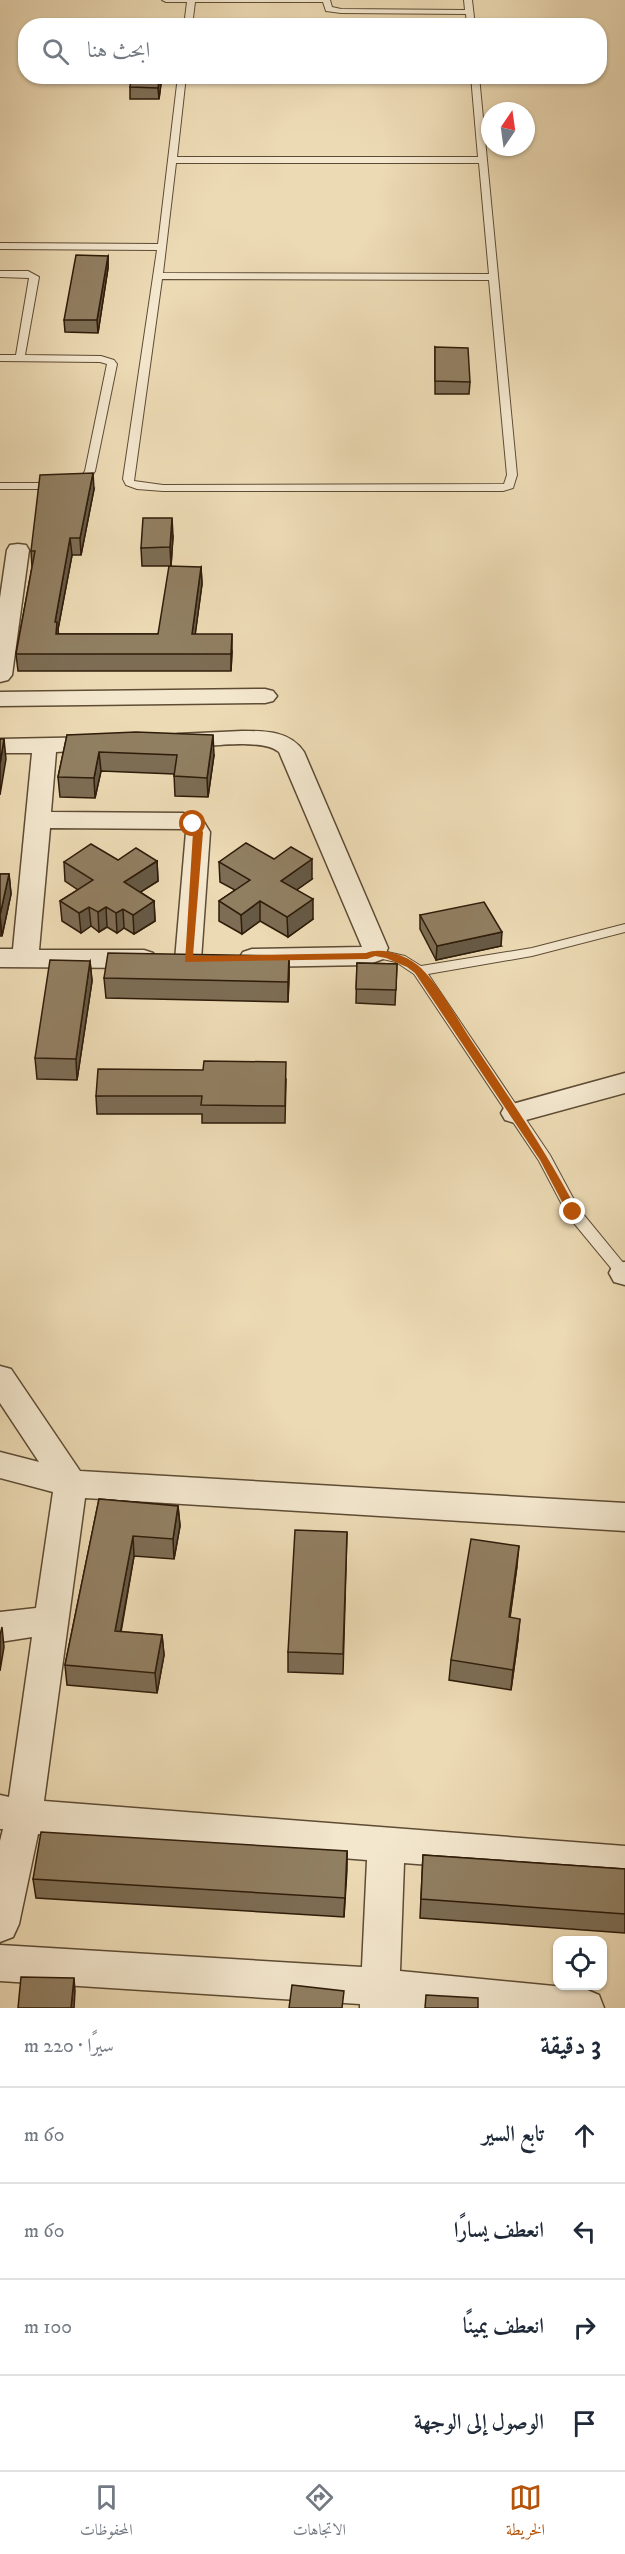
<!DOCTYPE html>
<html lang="ar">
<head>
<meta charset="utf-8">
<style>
  body { margin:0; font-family:"IM FELL DW Pica",Amiri,serif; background:#f2f2f3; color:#1f2937; direction:rtl }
  .controls { position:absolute; right:18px; bottom:18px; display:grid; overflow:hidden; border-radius:12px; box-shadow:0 2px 4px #0004 }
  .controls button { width:54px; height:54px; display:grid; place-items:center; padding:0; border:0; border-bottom:2px solid #e0e1e3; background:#fff; color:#1f2937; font:30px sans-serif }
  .compass { position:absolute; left:481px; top:102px; width:54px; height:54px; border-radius:50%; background:#fff; box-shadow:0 2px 4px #0004; rotate:13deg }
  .stop { position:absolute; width:18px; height:18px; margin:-14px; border:4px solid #b45309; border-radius:50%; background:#fff }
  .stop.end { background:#b45309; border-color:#fff; box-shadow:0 2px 6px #0008 }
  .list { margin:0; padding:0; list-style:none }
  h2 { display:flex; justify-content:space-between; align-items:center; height:78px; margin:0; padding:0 24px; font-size:26px }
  h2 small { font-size:20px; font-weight:400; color:#747a83 }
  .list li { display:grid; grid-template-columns:39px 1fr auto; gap:18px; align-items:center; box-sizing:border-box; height:96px; padding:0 24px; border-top:2px solid #e0e1e3 }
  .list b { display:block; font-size:22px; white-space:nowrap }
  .list em { font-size:20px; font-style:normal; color:#747a83 }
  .icon { flex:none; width:33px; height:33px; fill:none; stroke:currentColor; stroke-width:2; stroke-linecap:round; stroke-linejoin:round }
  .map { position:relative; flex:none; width:625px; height:2008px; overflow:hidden; direction:ltr }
  .search { position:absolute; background:#fff; box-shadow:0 2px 4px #0004; left:18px; right:18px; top:18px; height:66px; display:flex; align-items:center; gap:15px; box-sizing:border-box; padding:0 21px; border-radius:24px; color:#747a83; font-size:22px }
  .sheet { height:462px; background:#fff }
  nav { display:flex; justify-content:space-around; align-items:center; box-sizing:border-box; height:84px; border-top:2px solid #e0e1e3; background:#fff; font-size:16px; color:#747a83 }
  nav a { display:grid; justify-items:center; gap:3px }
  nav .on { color:#b45309 }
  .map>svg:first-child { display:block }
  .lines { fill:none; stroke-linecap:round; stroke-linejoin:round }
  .service-casing { stroke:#5e4c34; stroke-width:2 }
  .minor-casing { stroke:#5e4c34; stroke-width:3 }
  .service { fill:#f3e7ce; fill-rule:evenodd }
  .minor { fill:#f3e7ce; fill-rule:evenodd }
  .wall { fill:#7d6d54; stroke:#2f1c0a; stroke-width:1.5 }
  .shaded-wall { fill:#665945; stroke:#2f1c0a; stroke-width:1.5 }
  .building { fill:#917f62; stroke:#2f1c0a; stroke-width:1.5 }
  .route { fill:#b45309 }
</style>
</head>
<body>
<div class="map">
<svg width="625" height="2008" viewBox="0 0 625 2008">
  <rect width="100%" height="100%" fill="#ecdab4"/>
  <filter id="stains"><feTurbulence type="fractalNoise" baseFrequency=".00333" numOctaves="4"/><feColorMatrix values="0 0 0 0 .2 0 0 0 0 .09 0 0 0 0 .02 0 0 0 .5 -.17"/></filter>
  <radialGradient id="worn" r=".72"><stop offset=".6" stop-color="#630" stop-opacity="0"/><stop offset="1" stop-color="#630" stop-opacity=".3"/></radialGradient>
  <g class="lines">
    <g class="service-casing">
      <g id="service">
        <polygon points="162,0 330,0 332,7 341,9 465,10 464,0 472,0 475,26 467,26 466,14 341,13 326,11 323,2 195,2 192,26 184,26 187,2 166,2"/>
        <path d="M178 76H186L177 157H478L471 76H479L517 475 513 488 503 491H163L137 489 126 485 123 479 157 250 0 249V243L158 244ZM176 163H479L489 274 163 273ZM162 279 489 280 507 475 504 484 163 485 134 481Z"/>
        <polygon points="0,271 28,271 39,277 25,355 101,356 114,360 117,364 95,471 87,484 77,487 72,484 79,480 85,471 107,364 100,362 0,361 0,355 16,355 29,278 0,277"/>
        <polygon points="0,483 55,483 60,486 55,489 0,489"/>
        <polygon points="625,924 625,932 532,956 428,974 550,1155 579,1209 625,1265 625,1281 620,1279 568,1216 539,1161 414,974 396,962 369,956 367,953 374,949 405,956 421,966 532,948"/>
      </g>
    </g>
    <g class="minor-casing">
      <g id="minor">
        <polygon points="18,544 26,545 29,550 12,675 8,680 0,682 0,598 7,550 10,545"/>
        <polygon points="265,689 273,691 277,696 273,701 265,703 0,706 0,692"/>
        <path d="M242 731C266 731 290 731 304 752L388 948 383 959 367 965 252 967 243 964 239 958 243 952 252 949 362 947 279 752C262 737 202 748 178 748L170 746 166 741 170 736 178 734Z"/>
        <polygon points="101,737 109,739 113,744 109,749 56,752 51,812 183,813 202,819 210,832 201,960 197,966 188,969 179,966 175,960 186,832 184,829 50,828 39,950 144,950 153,953 157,959 153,965 144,968 0,967 0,949 13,949 32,753 0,753 0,739"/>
        <polygon points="625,1073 625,1093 515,1123 505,1120 501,1113 505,1106"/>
        <polygon points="624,1262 625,1262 625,1285 614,1282 609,1273 613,1265"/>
        <polygon points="0,1366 11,1369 80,1471 625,1503 625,1531 85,1498 44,1801 625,1846 625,1880 404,1863 400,1971 585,1989 599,1995 604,2008 360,2008 360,2004 0,1981 0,1945 362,1967 367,1860 38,1834 19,1924 13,1937 0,1942 0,1841 3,1829 0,1829 0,1795 9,1797 32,1637 0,1642 0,1612 36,1608 53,1492 0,1478 0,1452 39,1462 0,1403"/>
      </g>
    </g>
    <use href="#service" class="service"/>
    <use href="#minor" class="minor"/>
  </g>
  <g class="wall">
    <polygon points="162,76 159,99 130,99 130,87"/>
    <polygon points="108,256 108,268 98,333 65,332 64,320"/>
    <polygon points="435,347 470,382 469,394 435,394"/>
    <polygon points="94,489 81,555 72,555 58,629 58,634 158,634 201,567 202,584 195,634 232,651 231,671 18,671 16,654 32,567 31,551"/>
    <polygon points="173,536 171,566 142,566 141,548"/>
    <polygon points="67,735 214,755 208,797 175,796 174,774 101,771 95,798 60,797 58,777"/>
    <polygon points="118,860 157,861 158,881 140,892 154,901 155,921 134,934 124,928 117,933 107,927 99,932 91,926 81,933 62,921 60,901 78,890 65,881 64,862"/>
    <polygon points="219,862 312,879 296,890 313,919 288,937 260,921 242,934 219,921 219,901 235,890 220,882"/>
    <polygon points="0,874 9,874 11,894 2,936 0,936"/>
    <polygon points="420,915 501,946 436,960 420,929"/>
    <polygon points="289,956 289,976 288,1002 106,998 104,978"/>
    <polygon points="90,961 92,981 77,1080 37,1079 35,1058"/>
    <polygon points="357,963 397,964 395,1005 356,1003"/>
    <polygon points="286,1079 285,1123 202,1123 202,1114 97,1114 96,1096"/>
    <polygon points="99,1499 178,1506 180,1526 174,1559 134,1556 121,1632 162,1635 164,1655 157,1693 67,1685 65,1665"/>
    <polygon points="347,1532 343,1674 288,1672 288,1652"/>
    <polygon points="517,1566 510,1618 518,1639 511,1690 449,1680 451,1660"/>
    <polygon points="347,1851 344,1917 36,1898 33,1879"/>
    <polygon points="423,1855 625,1869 625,1933 420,1918"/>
  </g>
  <g class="shaded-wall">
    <polygon points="160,76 162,76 159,99 158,88"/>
    <polygon points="108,256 108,268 98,333 97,320"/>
    <polygon points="93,473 94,489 81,555 80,538"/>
    <polygon points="172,518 173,536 171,566 170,547"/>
    <polygon points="70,538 72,555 58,629 59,639 57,651 55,622"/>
    <polygon points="201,567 202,584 193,651 192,634"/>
    <polygon points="232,634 232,651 231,671 231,654"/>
    <polygon points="213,735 214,755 208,797 207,778"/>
    <polygon points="4,739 6,759 0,795 0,764"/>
    <polygon points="99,752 101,771 95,798 94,778"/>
    <polygon points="312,859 312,879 281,901 281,881"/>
    <polygon points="157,861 158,881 125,902 124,882"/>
    <polygon points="9,874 11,894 2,936 0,915"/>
    <polygon points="313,899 313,919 288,937 287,917"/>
    <polygon points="154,901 155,921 134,934 133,915"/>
    <polygon points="260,901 260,921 242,934 241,915"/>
    <polygon points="89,907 91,926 81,933 79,913"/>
    <polygon points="106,907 107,927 99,932 98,912"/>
    <polygon points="123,909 124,928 117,933 116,913"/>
    <polygon points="502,932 501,946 436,960 437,946"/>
    <polygon points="289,956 289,976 288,1002 288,982"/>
    <polygon points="90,961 92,981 77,1080 76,1059"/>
    <polygon points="178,1506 180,1526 174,1559 173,1539"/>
    <polygon points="133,1536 134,1556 117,1651 115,1631"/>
    <polygon points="519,1546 517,1566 507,1637 509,1617"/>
    <polygon points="520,1619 518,1639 511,1690 513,1670"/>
    <polygon points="2,1627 4,1647 0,1671 0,1635"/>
    <polygon points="162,1635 164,1655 157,1693 155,1673"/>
    <polygon points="347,1851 347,1870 344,1917 345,1898"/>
    <polygon points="74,1978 75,1991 74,2008 71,2008"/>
  </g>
  <g class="building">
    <polygon points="131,76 160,76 158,88 130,87"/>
    <polygon points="76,255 108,256 97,320 64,320"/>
    <polygon points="435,347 468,348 470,382 435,381"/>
    <polygon points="93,473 80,538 70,538 55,622 57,622 56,634 158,634 169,566 201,567 192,634 232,634 231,654 16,654 35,551 31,551 40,475"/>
    <polygon points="143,518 172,518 170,547 141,548"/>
    <polygon points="136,732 213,735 207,778 174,776 177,755 99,752 94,778 58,777 67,735"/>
    <polygon points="0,739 4,739 0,764"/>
    <polygon points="246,843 274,859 291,847 312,859 281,881 313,899 287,917 260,901 241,915 219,901 250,880 219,862"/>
    <polygon points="91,844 118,860 136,848 157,861 124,882 154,901 133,915 123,909 116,913 106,907 98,912 89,907 79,913 60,901 93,880 64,862"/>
    <polygon points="0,874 9,874 0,915"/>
    <polygon points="484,902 502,932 437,946 420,915"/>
    <polygon points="108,953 289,956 288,982 104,978"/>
    <polygon points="50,960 90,961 76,1059 35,1058"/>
    <polygon points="357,963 397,964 396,990 356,989"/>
    <polygon points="204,1061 286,1062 285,1106 201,1105 202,1096 96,1096 98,1069 203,1070"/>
    <polygon points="99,1499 178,1506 173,1539 133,1536 115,1631 162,1635 155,1673 65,1665"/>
    <polygon points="295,1530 347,1532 343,1654 288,1652"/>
    <polygon points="471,1539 519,1546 509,1617 520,1619 513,1670 451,1660"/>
    <polygon points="41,1832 347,1851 345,1898 33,1879"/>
    <polygon points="423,1855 625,1869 625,1914 421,1899"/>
    <polygon points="21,1977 74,1978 71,2008 18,2008"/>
    <polygon points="292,1985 344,1991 342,2008 289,2008"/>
    <polygon points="426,1995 478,1998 478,2008 425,2008"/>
  </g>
  <path class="route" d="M193 821 196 822 203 832 193 956 366 953C382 946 409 956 421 968 441 988 456 1017 471 1040 509 1097 546 1151 578 1212L576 1215H569L540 1160 415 973 407 967 386 958 375 956 367 959 185 962 193 832 189 824Z"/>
  <rect width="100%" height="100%" filter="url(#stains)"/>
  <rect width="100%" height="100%" fill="url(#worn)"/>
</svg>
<div class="controls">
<button><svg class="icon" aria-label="locate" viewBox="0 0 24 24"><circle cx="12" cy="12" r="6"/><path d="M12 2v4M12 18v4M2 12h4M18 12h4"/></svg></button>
</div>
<svg class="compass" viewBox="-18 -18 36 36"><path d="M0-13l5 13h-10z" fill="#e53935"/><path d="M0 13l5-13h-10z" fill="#747a83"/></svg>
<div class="stop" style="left:193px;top:824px"></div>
<div class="stop end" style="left:573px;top:1212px"></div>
<div class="search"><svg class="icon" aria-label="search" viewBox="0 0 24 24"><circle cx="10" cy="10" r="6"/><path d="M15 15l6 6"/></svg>ابحث هنا</div>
</div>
<section class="sheet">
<h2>3 دقيقة<small>سيرًا · 220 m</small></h2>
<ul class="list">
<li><svg class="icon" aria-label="ahead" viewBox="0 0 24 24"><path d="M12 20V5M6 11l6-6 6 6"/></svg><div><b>تابع السير</b></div><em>60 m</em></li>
<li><svg class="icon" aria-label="left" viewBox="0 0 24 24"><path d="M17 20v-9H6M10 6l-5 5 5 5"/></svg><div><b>انعطف يسارًا</b></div><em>60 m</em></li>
<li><svg class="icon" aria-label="right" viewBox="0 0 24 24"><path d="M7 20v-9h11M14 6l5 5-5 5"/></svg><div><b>انعطف يمينًا</b></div><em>100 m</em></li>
<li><svg class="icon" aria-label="arrive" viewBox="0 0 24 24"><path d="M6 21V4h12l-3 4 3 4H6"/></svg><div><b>الوصول إلى الوجهة</b></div></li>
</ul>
</section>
<nav>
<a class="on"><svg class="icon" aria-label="map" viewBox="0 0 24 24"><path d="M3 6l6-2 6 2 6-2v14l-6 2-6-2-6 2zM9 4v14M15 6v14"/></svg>الخريطة</a>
<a><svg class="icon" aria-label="directions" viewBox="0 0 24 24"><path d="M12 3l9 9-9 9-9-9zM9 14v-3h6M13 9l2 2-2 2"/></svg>الاتجاهات</a>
<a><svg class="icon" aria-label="saved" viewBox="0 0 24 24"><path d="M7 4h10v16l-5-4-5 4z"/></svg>المحفوظات</a>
</nav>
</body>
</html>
